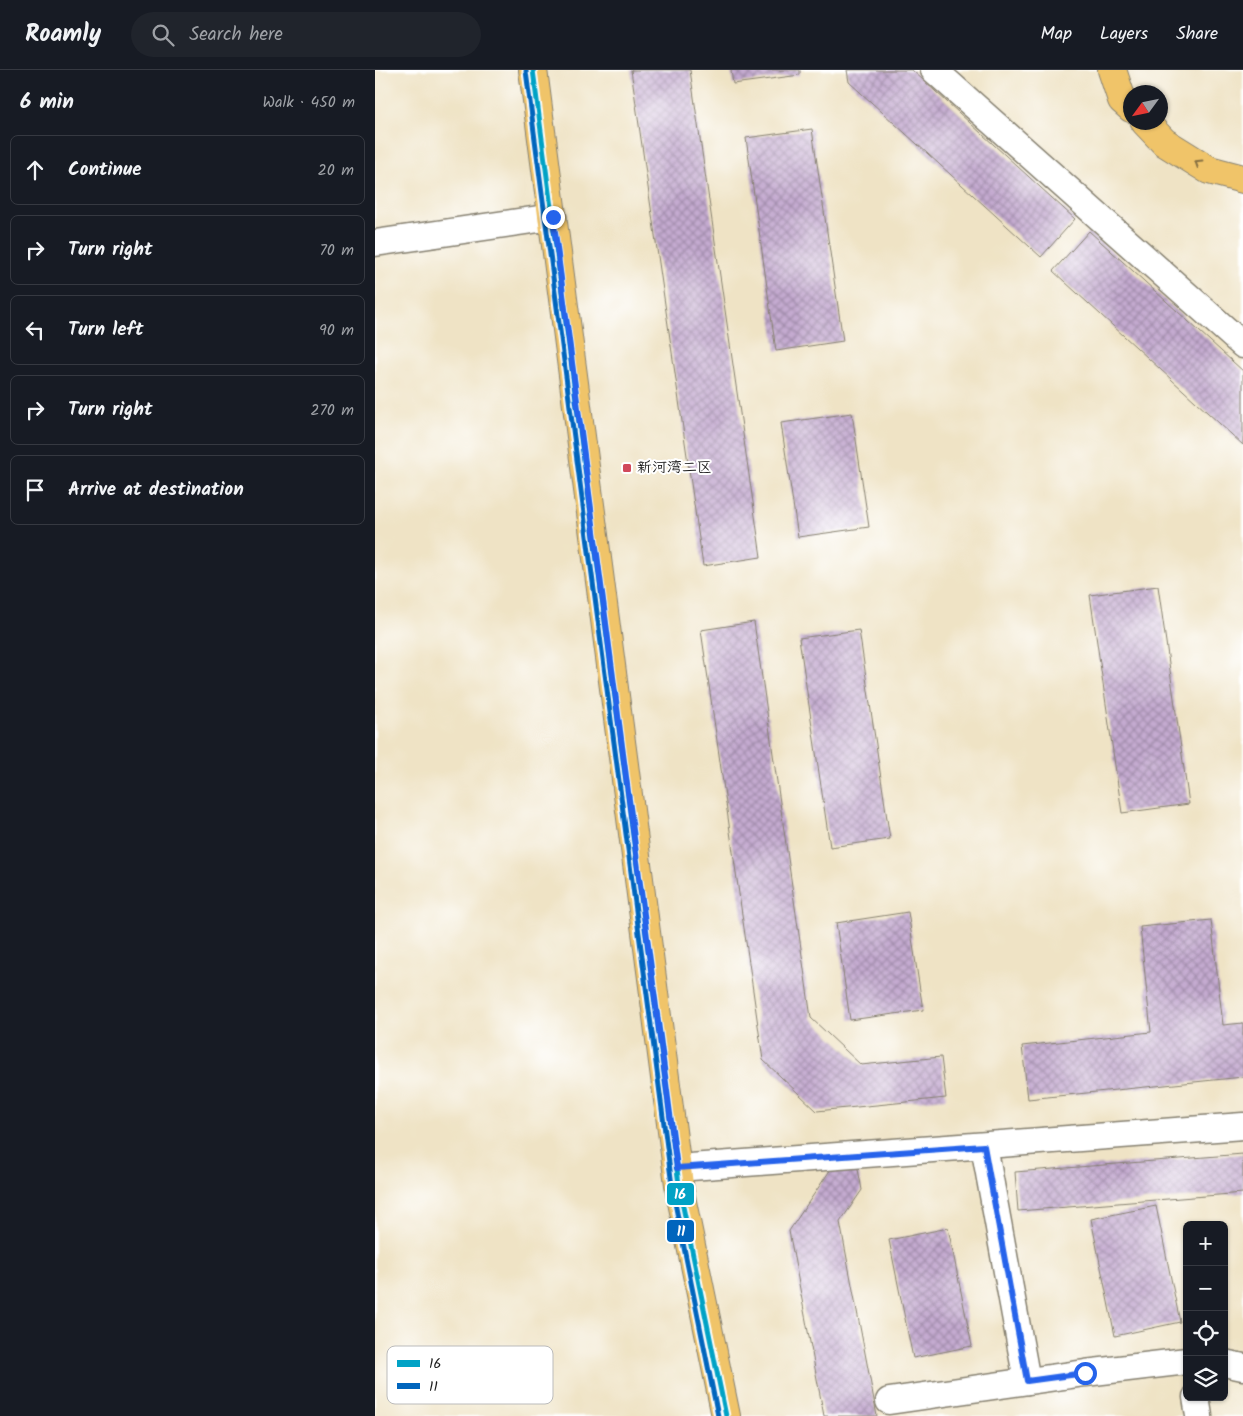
<!DOCTYPE html>
<html lang="en">
<head>
<meta charset="utf-8">
<style>
  body { margin:0; font-family:Kalam,"LXGW WenKai TC",sans-serif; background:#20242c; color:#f1f3f6 }
  .controls { position:absolute; right:15px; bottom:15px; display:grid; overflow:hidden; border-radius:8px; box-shadow:0 1px 4px #0004 }
  .controls button { width:45px; height:45px; display:grid; place-items:center; padding:0; border:0; border-bottom:1px solid #363941; background:#171b24; color:#f1f3f6; font:25px sans-serif }
  .compass { position:absolute; left:748px; top:15px; width:45px; height:45px; border-radius:50%; background:#171b24; box-shadow:0 1px 4px #0004; rotate:237deg }
  .stop { position:absolute; width:15px; height:15px; margin:-11px; border:4px solid #2563eb; border-radius:50%; background:#fff }
  .stop.end { background:#2563eb; border-color:#fff; box-shadow:0 1px 5px #0008 }
  .list { margin:0; padding:0; list-style:none }
  h2 { display:flex; justify-content:space-between; align-items:center; height:65px; margin:0; padding:0 20px; font-size:21px }
  h2 small { font-size:16px; font-weight:400; color:#9ea1a6 }
  .list li { display:grid; grid-template-columns:32px 1fr auto; gap:15px; align-items:center; box-sizing:border-box; height:70px; margin:0 10px 10px; padding:0 10px; border:1px solid #363941; border-radius:8px }
  .list b { display:block; font-size:19px; white-space:nowrap }
  .list em { font-size:16px; font-style:normal; color:#9ea1a6 }
  .icon { flex:none; width:28px; height:28px; fill:none; stroke:currentColor; stroke-width:2; stroke-linecap:round; stroke-linejoin:round }
  .map { position:relative; flex:none; width:868px; height:1346px; overflow:hidden }
  header { display:flex; align-items:center; gap:30px; box-sizing:border-box; height:70px; padding:0 25px; background:#171b24; border-bottom:1px solid #363941 }
  header strong { font-size:24px }
  nav { display:flex; gap:28px; margin-inline-start:auto; font-size:18px }
  .search { width:350px; height:45px; background:#20242c; display:flex; align-items:center; gap:12px; box-sizing:border-box; padding:0 18px; border-radius:28px; color:#9ea1a6; font-size:19px }
  main { display:flex }
  aside { flex:1; background:#171b24 }
  .map>svg:first-child { display:block }
  .building { fill:url(#building-cross-hatch) }
  .lines { fill:none; stroke-linecap:round; stroke-linejoin:round }
  .minor-casing { stroke:#868070; stroke-width:29 }
  .major-casing { stroke:#868070; stroke-width:30 }
  .minor { stroke:#fff; stroke-width:26 }
  .major { stroke:#f0c469; stroke-width:28 }
  .bus-1-casing { stroke:#fff; stroke-width:9 }
  .bus-2-casing { stroke:#fff; stroke-width:9 }
  .bus-1 { stroke:#01a2c5; stroke-width:5 }
  .bus-2 { stroke:#0065bd; stroke-width:5 }
  .oneway { stroke:#867042 }
  .route { stroke:#2563eb; stroke-width:6 }
  .poi-dot { fill:#d1495b; stroke:#fff; stroke-width:2 }
  .labels { text-anchor:middle; dominant-baseline:central; stroke-width:4; stroke-linejoin:round; paint-order:stroke }
  .poi-label { font-size:15px; fill:#1c1c1c; stroke:#fff; text-anchor:start }
  .key { fill:#fff; stroke:#bbb; stroke-width:1 }
  .key-label { font-size:14px; fill:#1c1c1c }
  .line-badge { stroke:#fff; stroke-width:2 }
  .badge-label { font-size:14px; text-anchor:middle; font-weight:bold; fill:#fff }
</style>
</head>
<body>
<header>
<strong>Roamly</strong>
<div class="search"><svg class="icon" aria-label="search" viewBox="0 0 24 24"><circle cx="10" cy="10" r="6"/><path d="M15 15l6 6"/></svg>Search here</div>
<nav><a>Map</a><a>Layers</a><a>Share</a></nav>
</header>
<main>
<aside>
<h2>6 min<small>Walk · 450 m</small></h2>
<ul class="list">
<li><svg class="icon" aria-label="ahead" viewBox="0 0 24 24"><path d="M12 20V5M6 11l6-6 6 6"/></svg><div><b>Continue</b></div><em>20 m</em></li>
<li><svg class="icon" aria-label="right" viewBox="0 0 24 24"><path d="M7 20v-9h11M14 6l5 5-5 5"/></svg><div><b>Turn right</b></div><em>70 m</em></li>
<li><svg class="icon" aria-label="left" viewBox="0 0 24 24"><path d="M17 20v-9H6M10 6l-5 5 5 5"/></svg><div><b>Turn left</b></div><em>90 m</em></li>
<li><svg class="icon" aria-label="right" viewBox="0 0 24 24"><path d="M7 20v-9h11M14 6l5 5-5 5"/></svg><div><b>Turn right</b></div><em>270 m</em></li>
<li><svg class="icon" aria-label="arrive" viewBox="0 0 24 24"><path d="M6 21V4h12l-3 4 3 4H6"/></svg><div><b>Arrive at destination</b></div></li>
</ul>
</aside>
<div class="map">
<svg width="868" height="1346" viewBox="0 0 868 1346">
  <defs>
    <pattern id="building-cross-hatch" width="8" height="8" patternUnits="userSpaceOnUse" patternTransform="scale(1.25)"><rect width="8" height="8" fill="#c4aad0"/><path d="M0 0l8 8M0 8l8-8" fill="none" stroke="#9e8aa8"/></pattern>
  </defs>
  <rect width="100%" height="100%" fill="#fff"/>
  <filter id="ink" filterUnits="userSpaceOnUse"><feTurbulence type="fractalNoise" baseFrequency=".02" numOctaves="2"/><feDisplacementMap in="SourceGraphic" scale="10" xChannelSelector="R" yChannelSelector="G"/><feConvolveMatrix kernelMatrix="1 2 1 2 8 2 1 2 1" color-interpolation-filters="sRGB"/></filter>
  <filter id="wash" filterUnits="userSpaceOnUse"><feTurbulence type="fractalNoise" baseFrequency=".0096" numOctaves="4" result="noise"/><feDisplacementMap in="SourceGraphic" scale="20" xChannelSelector="R" yChannelSelector="G"/><feGaussianBlur stdDeviation="1.12" result="paint"/><feColorMatrix in="noise" values="0 0 0 0 0 0 0 0 0 0 0 0 0 0 0 0 0 1.4 0 .05"/><feComposite in="paint" operator="in"/></filter>
  <g filter="url(#wash)">
    <rect width="100%" height="100%" fill="#efe3c5"/>
    <g id="blocks">
      <g class="building">
        <polygon points="256,0 315,0 386,487 328,496"/>
        <polygon points="356,0 425,0 425,5 358,14"/>
        <polygon points="472,0 537,0 700,149 666,187 474,12"/>
        <polygon points="437,59 468,271 401,281 371,68"/>
        <polygon points="714,161 868,301 868,375 678,201"/>
        <polygon points="477,343 494,457 423,467 406,353"/>
        <polygon points="783,516 814,734 747,743 715,525"/>
        <polygon points="379,552 436,948 486,995 566,987 571,1028 442,1041 388,990 326,560"/>
        <polygon points="484,560 515,769 455,777 424,568"/>
        <polygon points="533,842 548,940 475,950 461,853"/>
        <polygon points="836,850 848,955 868,953 868,1007 653,1029 647,976 776,962 765,857"/>
        <polygon points="868,1084 868,1123 643,1141 640,1102"/>
        <polygon points="482,1094 487,1120 465,1152 502,1346 449,1346 414,1161 456,1099"/>
        <polygon points="781,1136 805,1252 740,1266 716,1149"/>
        <polygon points="573,1158 597,1276 538,1288 514,1170"/>
      </g>
    </g>
  </g>
  <g filter="url(#ink)">
    <use href="#blocks" fill-opacity="0" stroke="#868070" stroke-width="1"/>
    <g class="lines">
      <g class="minor-casing">
        <g id="minor">
          <polyline points="559,0 868,275"/>
          <polyline points="0,173 178,147"/>
          <polyline points="609,1076 652,1311"/>
          <polyline points="302,1098 868,1056"/>
          <polyline points="849,1293 868,1297"/>
          <polyline points="821,1327 824,1346"/>
          <polyline points="514,1331 710,1303 812,1291"/>
        </g>
      </g>
      <g class="major-casing">
        <g id="major">
          <polyline points="158,0 305,1122 351,1346"/>
          <polyline points="737,0 747,30 756,38"/>
          <polyline points="770,52 789,72 834,100 868,109"/>
        </g>
      </g>
      <use href="#minor" class="minor"/>
      <use href="#major" class="major"/>
      <g class="bus-1-casing">
        <polyline id="bus-1" points="158,0 305,1122 351,1346"/>
      </g>
      <g class="bus-2-casing">
        <polyline id="bus-2" points="151,1 298,1123 343,1346"/>
      </g>
      <use href="#bus-1" class="bus-1"/>
      <use href="#bus-2" class="bus-2"/>
    </g>
    <defs><path id="oneway-chevron" d="M-2-3.5L2.5 0L-2 3.5" fill="none" stroke-width="1.6" stroke-linecap="round" stroke-linejoin="round" transform="scale(1.25)"/></defs>
    <use class="oneway" href="#oneway-chevron" transform="translate(823 93) rotate(-148)"/>
  </g>
  <g class="lines" filter="url(#ink)">
    <polyline class="route" points="178,147 302,1098 609,1076 652,1311 710,1303"/>
  </g>
  <rect class="poi-dot" x="247" y="393" width="10" height="10" rx="2.5"/>
  <g class="labels">
    <g class="poi-label">
      <text x="262" y="398">新河湾二区</text>
    </g>
  </g>
  <rect x="12" y="1276" width="166" height="58" rx="8" class="key"/>
  <rect x="22" y="1290" width="23" height="7" fill="#01a2c5"/>
  <rect x="22" y="1313" width="23" height="6" fill="#0065bd"/>
  <g class="key-label">
    <text x="54" y="1298">16</text>
    <text x="54" y="1321">11</text>
  </g>
  <g class="line-badge">
    <rect x="291" y="1112" width="29" height="24" rx="5" fill="#01a2c5"/>
    <rect x="291" y="1149" width="29" height="24" rx="5" fill="#0065bd"/>
  </g>
  <g class="badge-label">
    <text x="305" y="1129">16</text>
    <text x="306" y="1166">11</text>
  </g>
</svg>
<div class="controls">
<button>+</button>
<button>−</button>
<button><svg class="icon" aria-label="locate" viewBox="0 0 24 24"><circle cx="12" cy="12" r="6"/><path d="M12 2v4M12 18v4M2 12h4M18 12h4"/></svg></button>
<button><svg class="icon" aria-label="layers" viewBox="0 0 24 24"><path d="M12 4l9 5-9 5-9-5zM3 14l9 5 9-5"/></svg></button>
</div>
<svg class="compass" viewBox="-18 -18 36 36"><path d="M0-13l5 13h-10z" fill="#e53935"/><path d="M0 13l5-13h-10z" fill="#9ea1a6"/></svg>
<div class="stop" style="left:710px;top:1303px"></div>
<div class="stop end" style="left:178px;top:147px"></div>
</div>
</main>
</body>
</html>
